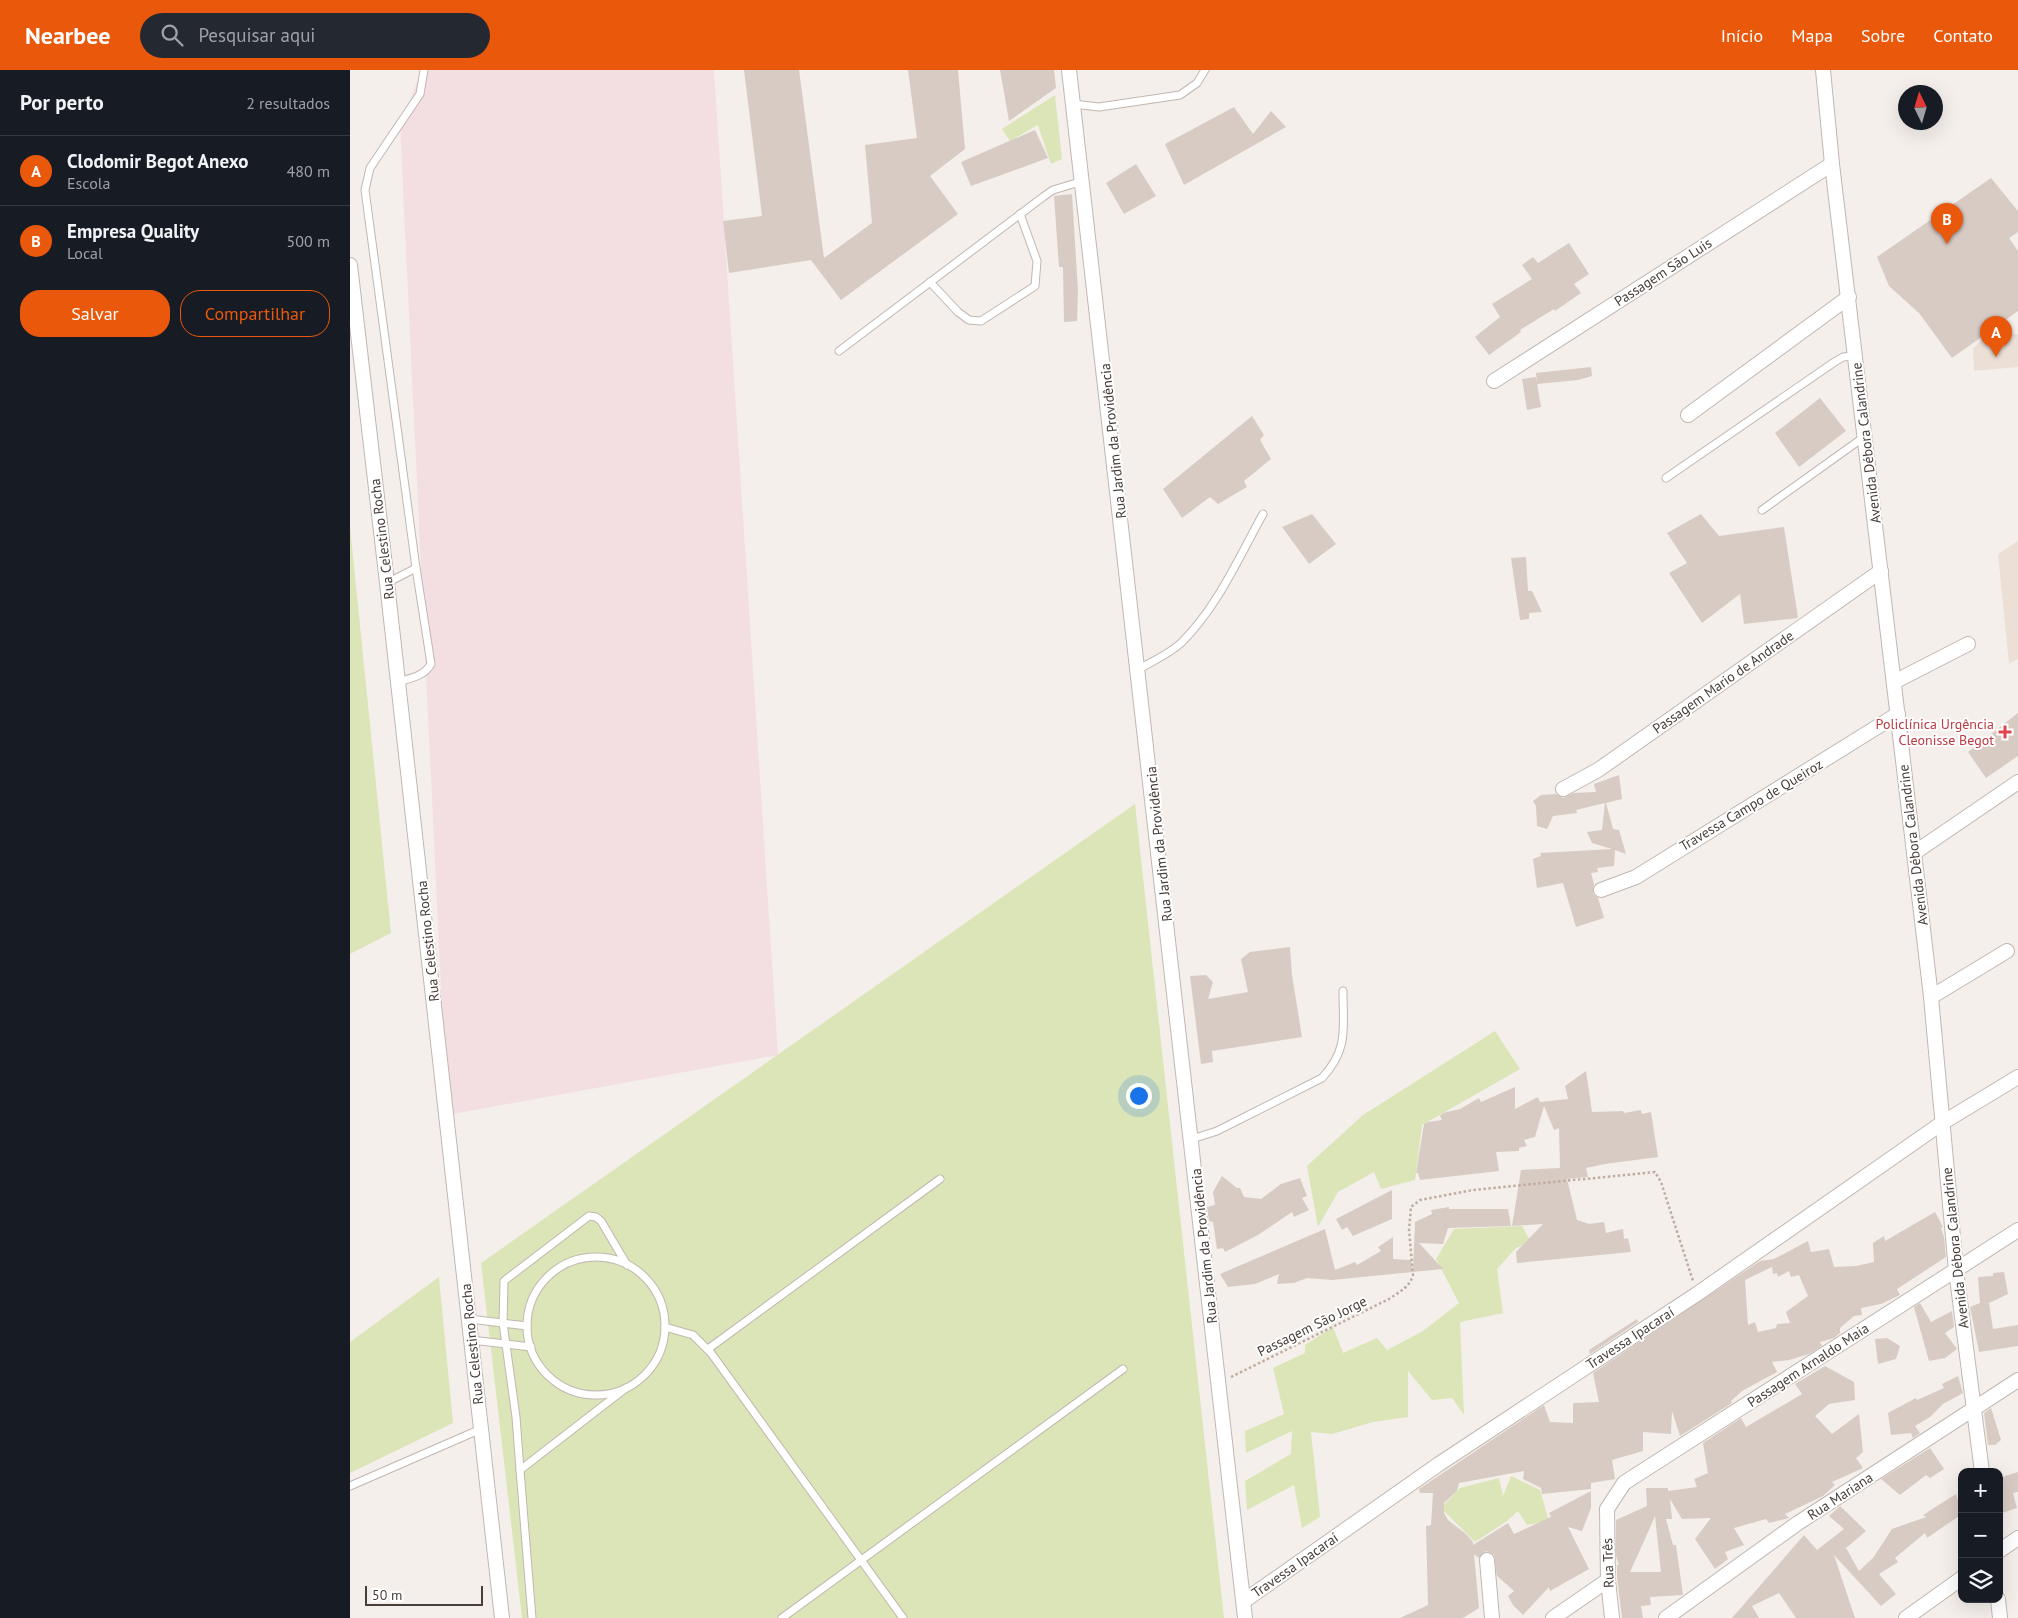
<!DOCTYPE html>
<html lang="pt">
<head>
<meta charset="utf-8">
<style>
  body { margin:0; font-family:"PT Sans",sans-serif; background:#242831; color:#f1f3f6 }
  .controls { position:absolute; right:15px; bottom:15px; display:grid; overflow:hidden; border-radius:10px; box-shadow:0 5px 20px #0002 }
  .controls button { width:45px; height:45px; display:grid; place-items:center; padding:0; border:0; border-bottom:1px solid #363941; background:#171b24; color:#f1f3f6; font:25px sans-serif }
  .compass { position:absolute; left:1548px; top:15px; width:45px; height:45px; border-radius:50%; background:#171b24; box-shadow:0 5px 20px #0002; rotate:355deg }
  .scale { position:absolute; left:15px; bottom:12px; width:118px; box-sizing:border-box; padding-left:5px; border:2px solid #483e39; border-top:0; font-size:14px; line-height:18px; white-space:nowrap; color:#483e39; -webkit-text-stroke:4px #fff; paint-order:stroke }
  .you { position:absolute; left:788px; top:1025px; width:18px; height:18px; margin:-12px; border:4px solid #fff; border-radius:50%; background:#1a73e8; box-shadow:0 0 0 8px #1a73e833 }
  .badge { display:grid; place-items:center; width:32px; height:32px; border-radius:50%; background:#ea580c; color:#fff; font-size:16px; font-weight:700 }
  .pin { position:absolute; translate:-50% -41px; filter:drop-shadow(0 1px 2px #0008) }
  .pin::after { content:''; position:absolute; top:26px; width:18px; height:15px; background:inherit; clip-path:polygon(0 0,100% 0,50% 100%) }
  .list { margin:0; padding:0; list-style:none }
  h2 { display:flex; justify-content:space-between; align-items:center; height:65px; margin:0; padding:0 20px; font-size:21px }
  h2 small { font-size:16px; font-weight:400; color:#9ea1a6 }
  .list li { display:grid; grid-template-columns:32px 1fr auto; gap:15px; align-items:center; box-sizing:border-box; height:70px; padding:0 20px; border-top:1px solid #363941 }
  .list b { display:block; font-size:19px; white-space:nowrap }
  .list p { margin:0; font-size:16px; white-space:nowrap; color:#9ea1a6 }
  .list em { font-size:16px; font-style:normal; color:#9ea1a6 }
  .actions { display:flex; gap:10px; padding:15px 20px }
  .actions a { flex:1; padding:11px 0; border:1px solid #ea580c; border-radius:20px; text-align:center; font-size:18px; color:#ea580c }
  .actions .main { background:#ea580c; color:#fff }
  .icon { flex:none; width:28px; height:28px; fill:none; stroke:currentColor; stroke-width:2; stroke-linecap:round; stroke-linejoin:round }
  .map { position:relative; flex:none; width:1668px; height:1548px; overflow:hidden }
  header { display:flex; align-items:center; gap:30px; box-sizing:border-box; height:70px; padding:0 25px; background:#ea580c; color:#fff }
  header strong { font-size:24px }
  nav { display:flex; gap:28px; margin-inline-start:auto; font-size:18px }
  .search { width:350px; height:45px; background:#242831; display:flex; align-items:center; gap:12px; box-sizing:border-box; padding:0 18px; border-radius:28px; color:#9ea1a6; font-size:19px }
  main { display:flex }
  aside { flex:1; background:#171b24 }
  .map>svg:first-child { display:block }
  .education { fill:#ece0d6 }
  .medical { fill:#f3dfe2 }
  .green { fill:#dce5b7 }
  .building { fill:#d8cbc4; fill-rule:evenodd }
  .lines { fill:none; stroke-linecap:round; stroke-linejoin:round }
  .lane-casing { stroke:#c2b7b1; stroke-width:9 }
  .street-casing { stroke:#c2b7b1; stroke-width:16 }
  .path { stroke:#c0aca0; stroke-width:2.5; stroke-dasharray:2.5 2.5; stroke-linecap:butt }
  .lane { stroke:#fff; stroke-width:7 }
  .street { stroke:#fff; stroke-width:14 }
  .health-dot { fill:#e0444e; stroke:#fff; stroke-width:2 }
  .labels { text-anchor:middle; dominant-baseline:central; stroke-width:4; stroke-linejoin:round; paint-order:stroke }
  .street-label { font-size:14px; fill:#483e39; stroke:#fff }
  .health-label { font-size:14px; fill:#be3a42; stroke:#fff; text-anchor:end }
</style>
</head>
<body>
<header>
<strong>Nearbee</strong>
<div class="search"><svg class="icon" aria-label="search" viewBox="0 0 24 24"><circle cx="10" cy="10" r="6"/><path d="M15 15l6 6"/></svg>Pesquisar aqui</div>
<nav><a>Início</a><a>Mapa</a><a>Sobre</a><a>Contato</a></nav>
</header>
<main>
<aside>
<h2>Por perto<small>2 resultados</small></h2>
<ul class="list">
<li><span class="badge">A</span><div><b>Clodomir Begot Anexo</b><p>Escola</p></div><em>480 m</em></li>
<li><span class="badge">B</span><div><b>Empresa Quality</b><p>Local</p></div><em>500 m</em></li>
</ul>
<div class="actions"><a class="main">Salvar</a><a>Compartilhar</a></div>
</aside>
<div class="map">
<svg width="1668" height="1548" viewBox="0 0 1668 1548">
  <rect width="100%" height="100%" fill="#f4efeb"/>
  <g class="education">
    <polygon points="1668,264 1668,297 1624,301 1623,278 1636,267"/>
    <polygon points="1668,471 1668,589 1659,594 1648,484"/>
  </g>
  <polygon class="medical" points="72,0 364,0 428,985 97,1045 50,55"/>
  <g class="green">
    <polygon points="705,25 712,89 701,94 688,55 660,71 652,59"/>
    <polygon points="0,456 41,863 0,884"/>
    <polygon points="785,734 874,1548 172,1548 131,1193"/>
    <polygon points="1145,961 1170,999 1072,1055 1065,1110 1031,1119 1024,1102 988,1122 968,1157 957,1096 1013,1045"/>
    <polygon points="1172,1156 1181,1172 1166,1178 1147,1199 1153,1243 1110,1252 1114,1345 1102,1328 1082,1330 1058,1301 1058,1347 1023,1352 982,1364 961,1362 970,1447 952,1458 944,1415 897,1440 895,1411 941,1384 942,1361 896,1383 895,1361 934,1344 923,1298 955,1283 955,1275 983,1257 993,1283 1027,1268 1037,1280 1073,1261 1109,1233 1086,1189 1104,1159"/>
    <polygon points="89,1207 103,1353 0,1403 0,1272"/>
    <polygon points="1161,1406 1190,1420 1199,1451 1177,1455 1168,1441 1157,1451 1125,1472 1091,1438 1110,1418 1149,1408 1153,1426"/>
  </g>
  <g class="building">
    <polygon points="394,0 449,0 474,188 522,153 515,75 567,68 558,0 608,0 615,79 580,106 608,144 491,230 461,190 379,203 373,151 412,146"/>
    <polygon points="650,0 704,0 706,18 659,51"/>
    <polygon points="884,37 903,64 921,41 936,57 834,115 815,74"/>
    <polygon points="685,60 698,88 621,116 611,92"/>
    <polygon points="786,94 806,126 774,144 756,113"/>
    <polygon points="1641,108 1668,141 1668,162 1659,168 1668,181 1668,241 1602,288 1569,243 1539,216 1527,187"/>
    <polygon points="722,124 728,221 727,251 714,252 713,197 709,197 704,126"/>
    <polygon points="1219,173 1239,204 1224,214 1231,223 1205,241 1204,239 1170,260 1171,262 1139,285 1125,267 1150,247 1142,234 1182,209 1172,195 1183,187 1188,193"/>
    <polygon points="1241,297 1242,306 1228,310 1187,314 1186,303"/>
    <polygon points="1186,307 1191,337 1177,340 1172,309"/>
    <polygon points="1470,328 1496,361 1449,397 1425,363"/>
    <polygon points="902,346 914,365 910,370 921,389 894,411 897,417 868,434 860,427 832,448 813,419"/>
    <polygon points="962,444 986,474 959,494 932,457"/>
    <polygon points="1351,444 1369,466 1434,457 1448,548 1394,554 1390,524 1352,553 1319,503 1337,493 1317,463"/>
    <polygon points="1176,487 1178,521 1182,521 1192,542 1179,543 1179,549 1170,550 1161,488"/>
    <polygon points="1668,643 1668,686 1636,708 1618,682"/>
    <polygon points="1269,705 1272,729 1256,733 1263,759 1269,760 1276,784 1265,780 1264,796 1247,798 1248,802 1241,803 1244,814 1243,823 1248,828 1254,848 1226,857 1213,813 1187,818 1183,789 1191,786 1190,783 1262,779 1242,773 1237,762 1252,760 1255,733 1226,740 1227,743 1203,746 1197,759 1187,756 1186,736 1183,731 1191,725 1206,724 1213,728 1223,723 1246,722 1244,714"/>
    <polygon points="940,877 942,905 952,967 862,981 863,992 851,994 840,906 856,905 863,912 858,929 898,922 891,889 900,882"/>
    <polygon points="1236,1001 1242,1042 1273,1041 1274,1043 1291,1040 1292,1044 1301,1042 1308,1087 1255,1094 1236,1098 1238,1107 1217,1109 1227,1150 1239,1154 1254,1152 1256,1163 1273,1159 1274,1169 1278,1168 1281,1182 1167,1193 1166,1182 1193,1154 1162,1156 1171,1100 1210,1098 1209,1058 1204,1060 1194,1036 1185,1067 1174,1070 1177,1076 1169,1078 1169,1081 1146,1082 1149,1101 1070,1110 1068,1103 1066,1103 1074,1054 1078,1052 1092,1050 1090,1046 1093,1043 1110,1039 1129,1028 1131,1032 1165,1017 1165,1039 1188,1027 1190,1032 1218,1029 1215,1016"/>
    <polygon points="872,1106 887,1118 890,1118 894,1127 911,1129 931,1114 950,1108 957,1126 952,1128 959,1140 944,1147 942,1142 908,1165 875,1182 873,1178 867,1179 863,1152 859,1151 857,1137 865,1135 863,1122"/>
    <polygon points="1042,1120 1042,1149 1003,1166 997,1157 992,1160 986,1149"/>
    <polygon points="1099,1137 1099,1139 1158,1139 1161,1156 1098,1158 1093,1174 1069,1173 1093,1199 982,1210 957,1208 944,1213 927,1214 929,1204 905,1214 878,1217 870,1204 975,1159 985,1200 1005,1192 1007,1195 1031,1181 1028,1177 1043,1167 1043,1189 1061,1190 1063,1201 1065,1152 1082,1144 1081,1140"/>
    <path d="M1585 1142 1593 1157 1591 1158 1594 1167 1596 1187 1547 1219 1550 1225 1531 1234 1511 1238 1512 1245 1504 1246 1490 1258V1263L1484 1268 1470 1272 1472 1276 1459 1284 1439 1290 1422 1292 1427 1302 1392 1321 1381 1331 1382 1333 1330 1366 1322 1341 1321 1364 1293 1362V1381L1262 1390 1265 1409 1241 1413V1419L1192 1424 1191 1418 1173 1409 1174 1401 1109 1413 1107 1421 1094 1433V1443L1098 1450 1116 1464 1123 1472V1475L1158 1453 1164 1464 1201 1447 1199 1443 1241 1421V1438L1232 1461 1218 1457 1239 1499 1200 1521 1199 1517 1173 1545 1163 1535 1158 1526 1164 1521 1147 1506 1144 1485 1136 1481 1129 1488 1124 1484 1129 1538 1113 1548H1050L1078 1535 1076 1456 1081 1455 1083 1423H1070L1069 1419 1194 1335 1200 1352 1223 1353V1333L1249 1332 1243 1303 1410 1191 1424 1189 1458 1171 1461 1182 1479 1179 1484 1197 1506 1196 1524 1192 1523 1173 1534 1166 1535 1171ZM1422 1197 1423 1204 1427 1203 1428 1207 1439 1201 1441 1207 1449 1205 1458 1226 1436 1242 1440 1253 1427 1254 1426 1258 1408 1262 1405 1252 1398 1255 1395 1210Z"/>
    <polygon points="1654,1202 1658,1224 1639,1233 1643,1259 1668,1255 1668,1276 1629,1282 1620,1237 1630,1233 1628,1207 1643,1206 1643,1203"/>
    <polygon points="1570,1233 1581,1252 1602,1241 1604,1257 1595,1263 1607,1279 1595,1288 1579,1291 1564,1237"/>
    <polygon points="1287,1249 1288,1252 1240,1284 1239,1280"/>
    <polygon points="1537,1268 1550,1276 1546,1289 1528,1294 1525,1269"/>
    <path d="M1475 1296 1504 1312 1505 1330 1479 1334 1465 1346 1482 1364 1509 1344 1513 1382 1506 1388 1513 1398 1482 1412 1485 1415 1473 1426 1435 1444 1439 1448 1419 1453 1416 1449 1384 1458 1394 1475 1375 1482 1378 1489 1365 1499 1345 1469 1361 1448 1332 1449 1320 1429 1322 1449H1316L1323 1475H1326L1333 1525 1300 1527 1301 1535 1291 1536 1293 1548H1272L1267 1507V1495H1269L1266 1486V1450L1297 1436 1296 1418H1318V1421L1347 1417 1344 1409 1358 1403 1353 1373 1391 1348 1396 1357 1452 1324 1445 1314ZM1305 1446 1311 1502H1280L1299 1460Z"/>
    <polygon points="1608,1306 1613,1323 1593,1334 1580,1347 1565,1356 1570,1363 1563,1368 1561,1363 1541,1365 1538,1343 1566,1328 1567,1330 1594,1318 1592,1314"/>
    <polygon points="1641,1338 1651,1370 1645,1375 1638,1375 1634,1343"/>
    <polygon points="1580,1378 1594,1399 1580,1408 1576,1405 1550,1425 1531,1409"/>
    <polygon points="1668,1402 1668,1422 1663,1423 1667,1438 1652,1443 1649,1408"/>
    <polygon points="1606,1424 1612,1444 1577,1468 1575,1463 1545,1488 1548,1492 1529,1504 1546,1524 1531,1536 1484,1485 1505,1548 1446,1548 1429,1523 1402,1536 1409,1548 1382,1548 1454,1465 1467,1480 1494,1459 1479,1446 1490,1436 1516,1461 1496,1478 1509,1501 1523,1488 1542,1459 1576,1447 1573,1445"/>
  </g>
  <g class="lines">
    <g class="lane-casing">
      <g id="lane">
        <polyline points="723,34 749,37 830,25 847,13 855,0"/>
        <polyline points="580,212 608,242 619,250 631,251 685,216 687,191 670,144"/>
        <polyline points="489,281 693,127 703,120 733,111"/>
        <polyline points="1316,408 1483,293 1493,287 1505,286"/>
        <polyline points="1412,440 1514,367"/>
        <polyline points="37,513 66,498 15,120 20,98 70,24 74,0"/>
        <path d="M789 599C803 591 819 584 831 573 867 538 889 487 913 444"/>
        <path d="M48 612C62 608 74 606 81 594L66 498"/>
        <path d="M842 1069 867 1061 972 1008C999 979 993 958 993 921"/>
        <circle cx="246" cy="1256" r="69"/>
        <polyline points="120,1249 177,1256"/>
        <polyline points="315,1257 343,1265 361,1283 553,1548"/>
        <polyline points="121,1270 181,1277"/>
        <polyline points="358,1279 590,1109"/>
        <polyline points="276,1318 170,1400 166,1347 153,1253 154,1211 239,1146 246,1147 251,1151 277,1195"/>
        <polyline points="170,1400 182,1548"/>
        <polyline points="0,1416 131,1359"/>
        <polyline points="432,1548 773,1299"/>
      </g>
    </g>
    <g class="street-casing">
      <g id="street">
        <polyline points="719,0 895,1548"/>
        <polyline points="1473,0 1482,94 1564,783 1581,927 1606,1200 1632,1402"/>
        <polyline points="0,195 37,513 152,1548"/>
        <polyline points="1144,311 1482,94"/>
        <polyline points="1338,345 1499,227"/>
        <polyline points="1544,612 1618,574"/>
        <polyline points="1213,719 1248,700 1531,501"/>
        <polyline points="1564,783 1668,712"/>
        <polyline points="1251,820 1286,807 1548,644"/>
        <polyline points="1581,927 1657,881"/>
        <polyline points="1649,1481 1668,1468"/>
        <polyline points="1137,1490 1142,1548"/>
        <polyline points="1648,1529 1650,1548"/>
        <polyline points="894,1531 1089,1394 1347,1224 1592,1053 1668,1007"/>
        <polyline points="1203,1548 1258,1510"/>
        <polyline points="1262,1548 1258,1510 1257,1439 1274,1413 1668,1160"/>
        <polyline points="1316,1548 1448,1453 1668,1310"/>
        <polyline points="1556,1548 1612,1508"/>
      </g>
    </g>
    <path class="path" d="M881 1307 1039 1229C1049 1222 1060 1217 1063 1205L1059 1160 1061 1137 1070 1130 1123 1120 1305 1102 1311 1112 1343 1211"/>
    <use href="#lane" class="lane"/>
    <use href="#street" class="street"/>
  </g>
  <path class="health-dot" d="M1652.5 654.5h5v5h5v5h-5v5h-5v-5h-5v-5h5z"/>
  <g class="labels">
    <g class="street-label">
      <text transform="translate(1313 202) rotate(-33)">Passagem São Luis</text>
      <text transform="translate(763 371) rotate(-96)">Rua Jardim da Providência</text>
      <text transform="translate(1516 373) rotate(-97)">Avenida Débora Calandrine</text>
      <text transform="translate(32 469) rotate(-97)">Rua Celestino Rocha</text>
      <text transform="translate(1373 612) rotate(-35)">Passagem Mario de Andrade</text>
      <text transform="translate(1401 735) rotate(-31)">Travessa Campo de Queiroz</text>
      <text transform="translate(809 774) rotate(-96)">Rua Jardim da Providência</text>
      <text transform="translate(1563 775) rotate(-97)">Avenida Débora Calandrine</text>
      <text transform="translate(78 871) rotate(-96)">Rua Celestino Rocha</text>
      <text transform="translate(854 1176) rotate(-96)">Rua Jardim da Providência</text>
      <text transform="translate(1605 1178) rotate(-96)">Avenida Débora Calandrine</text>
      <text transform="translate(962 1256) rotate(-26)">Passagem São Jorge</text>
      <text transform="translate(1280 1268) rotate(-33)">Travessa Ipacaraí</text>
      <text transform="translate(122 1274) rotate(-96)">Rua Celestino Rocha</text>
      <text transform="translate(1458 1295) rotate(-33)">Passagem Arnaldo Maia</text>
      <text transform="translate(1490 1426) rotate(-33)">Rua Mariana</text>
      <text transform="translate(1258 1493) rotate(-92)">Rua Três</text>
      <text transform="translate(945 1495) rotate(-35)">Travessa Ipacaraí</text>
    </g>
    <g class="health-label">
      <text x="1644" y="654">Policlínica Urgência<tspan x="1644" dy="16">Cleonisse Begot</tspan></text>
    </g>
  </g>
</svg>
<div class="controls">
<button>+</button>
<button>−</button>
<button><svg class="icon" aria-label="layers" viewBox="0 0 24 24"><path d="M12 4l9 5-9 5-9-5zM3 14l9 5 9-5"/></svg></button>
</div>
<svg class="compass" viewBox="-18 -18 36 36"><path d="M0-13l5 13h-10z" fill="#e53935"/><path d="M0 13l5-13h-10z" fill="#9ea1a6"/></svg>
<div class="scale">50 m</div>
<div class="you"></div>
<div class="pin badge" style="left:1646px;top:287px">A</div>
<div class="pin badge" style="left:1597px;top:174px">B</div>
</div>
</main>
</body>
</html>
